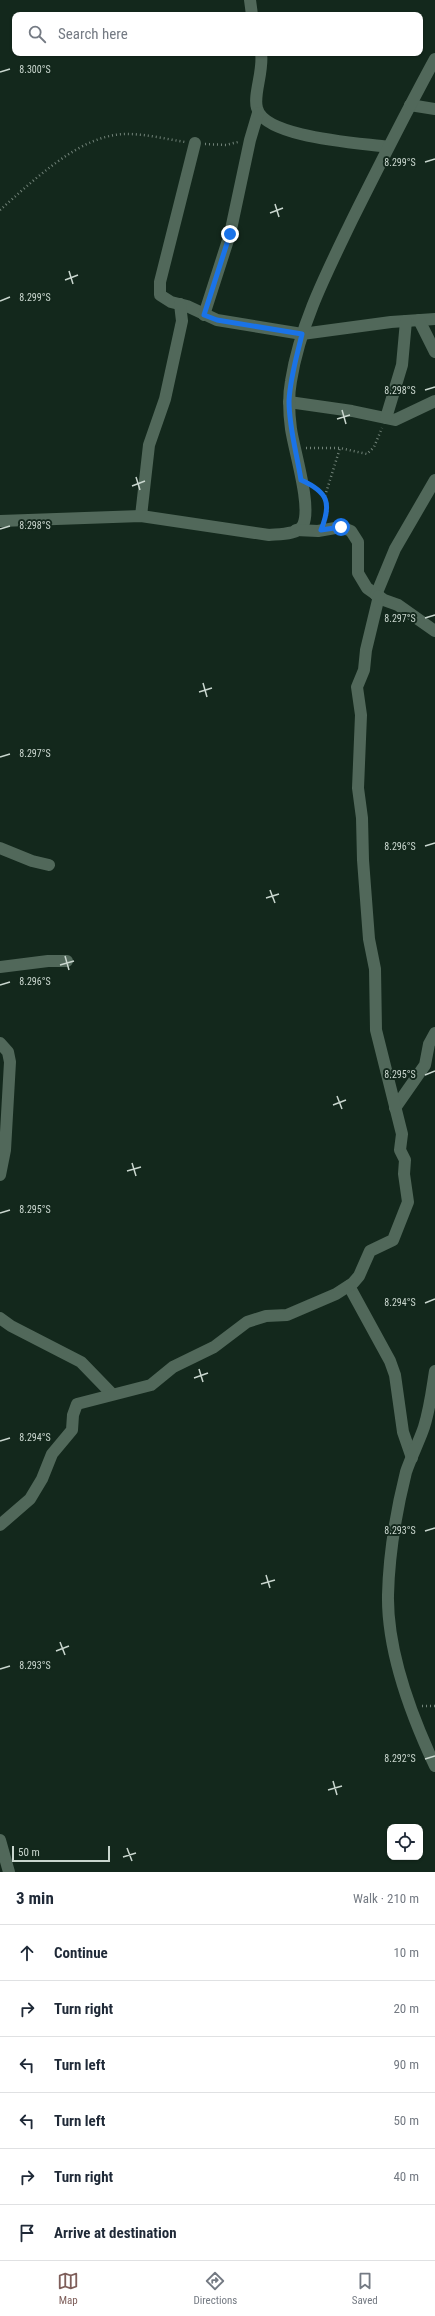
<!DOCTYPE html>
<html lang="en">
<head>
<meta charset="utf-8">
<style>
  body { margin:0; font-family:"Roboto Condensed",sans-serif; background:#f6f6f7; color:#1f2937 }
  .controls { position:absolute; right:12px; bottom:12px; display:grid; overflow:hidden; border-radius:8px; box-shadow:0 1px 3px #0004 }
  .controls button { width:36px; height:36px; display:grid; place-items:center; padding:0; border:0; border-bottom:1px solid #e0e1e3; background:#fff; color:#1f2937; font:20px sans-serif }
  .scale { position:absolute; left:12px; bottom:10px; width:98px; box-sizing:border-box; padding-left:4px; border:2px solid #c9d6ce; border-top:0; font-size:11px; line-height:14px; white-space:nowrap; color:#c9d6ce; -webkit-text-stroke:3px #13281c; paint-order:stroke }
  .stop { position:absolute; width:12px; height:12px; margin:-9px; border:3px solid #1a73e8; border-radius:50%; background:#fff }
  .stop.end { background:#1a73e8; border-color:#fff; box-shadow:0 1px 4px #0008 }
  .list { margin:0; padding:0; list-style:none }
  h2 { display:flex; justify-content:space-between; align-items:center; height:52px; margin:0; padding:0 16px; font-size:17px }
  h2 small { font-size:13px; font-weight:400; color:#747a83 }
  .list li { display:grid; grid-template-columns:26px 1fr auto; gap:12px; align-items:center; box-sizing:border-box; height:56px; padding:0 16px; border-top:1px solid #e0e1e3 }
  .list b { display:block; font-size:15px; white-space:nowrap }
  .list em { font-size:13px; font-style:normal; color:#747a83 }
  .icon { flex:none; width:22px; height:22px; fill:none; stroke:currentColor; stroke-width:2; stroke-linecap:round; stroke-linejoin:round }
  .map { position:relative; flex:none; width:435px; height:1872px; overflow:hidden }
  .search { position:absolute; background:#fff; box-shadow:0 1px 3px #0004; left:12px; right:12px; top:12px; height:44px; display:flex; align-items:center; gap:10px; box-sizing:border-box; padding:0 14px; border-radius:8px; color:#747a83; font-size:15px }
  .sheet { height:388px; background:#fff }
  nav { display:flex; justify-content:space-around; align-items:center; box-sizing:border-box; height:56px; border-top:1px solid #e0e1e3; background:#fff; font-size:11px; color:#747a83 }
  nav a { display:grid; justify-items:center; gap:2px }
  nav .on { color:#7e5e5a }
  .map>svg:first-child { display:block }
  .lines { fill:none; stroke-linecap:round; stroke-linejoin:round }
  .path { stroke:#728379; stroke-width:2.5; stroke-dasharray:1 3; stroke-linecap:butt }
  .minor { stroke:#51685a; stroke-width:12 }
  .route { stroke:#1a73e8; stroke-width:5 }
  .ticks { fill:none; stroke:#c9d6ce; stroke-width:1.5 }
  .ticks-label { font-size:10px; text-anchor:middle; fill:#c9d6ce; stroke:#13281c; stroke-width:4; stroke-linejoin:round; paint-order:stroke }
</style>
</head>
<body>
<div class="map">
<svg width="435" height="1872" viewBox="0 0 435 1872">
  <rect width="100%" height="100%" fill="#13281c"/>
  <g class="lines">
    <g class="path">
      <polyline points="205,144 226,145 238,142"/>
      <path d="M0 210C33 181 80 134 127 134 146 134 166 139 185 142"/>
      <polyline points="306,448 340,448 367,454 374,447 382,428"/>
      <path d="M315 487C326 495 330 505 326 519"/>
      <polyline points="325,496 340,448"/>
      <polyline points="422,1706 435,1706"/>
    </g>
    <g class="minor">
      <polyline points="250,0 252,15"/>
      <path d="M261 53C264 70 253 95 257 108 264 138 362 143 388 147"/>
      <polyline points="410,105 435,109"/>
      <polyline points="195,143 160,282 160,295 171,302 187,306 217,320 302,334 391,322 435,319"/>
      <polyline points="204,315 230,234 250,140 258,113"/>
      <polyline points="419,320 435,352"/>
      <polyline points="289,402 352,411 395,420 435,401"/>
      <polyline points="386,418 402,365 406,321"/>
      <polyline points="141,516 149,445 165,399 182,321 180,304"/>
      <path d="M0 521 141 516 269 535C279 534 298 535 303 525 312 507 294 450 291 429 289 414 288 397 291 381 300 324 327 272 352 220 379 166 406 112 435 59"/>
      <polyline points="296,530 318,531 341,527 351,531 358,542 358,573 367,588 384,600 398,605 435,631"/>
      <polyline points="376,595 395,549 435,480"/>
      <polyline points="0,848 32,861 49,865"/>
      <polyline points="0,967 48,961 67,961"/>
      <polyline points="0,1043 8,1052 10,1062 5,1150 0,1175"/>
      <polyline points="395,1108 425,1065 429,1044 435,1033"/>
      <polyline points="349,1286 390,1361 395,1375 403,1432 412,1458"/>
      <polyline points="0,1318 11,1326 81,1362 112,1394"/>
      <path d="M435 1371C432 1390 430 1408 424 1427 419 1442 411 1457 406 1472 396 1512 389 1554 388 1595 387 1650 412 1717 435 1766"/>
      <polyline points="0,1525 30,1499 42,1479 52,1454 72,1430 73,1415 77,1404 151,1385 173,1367 214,1347 247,1322 266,1316 287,1315 336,1294 353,1283 359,1276 370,1251 393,1240 408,1202 404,1174 405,1160 400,1150 402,1134 376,1030 375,969 369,939 363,860 362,818 358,788 361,715 357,687 364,670 366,650 379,596"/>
      <polyline points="0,1840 9,1872"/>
    </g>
  </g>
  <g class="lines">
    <path class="route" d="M230 234 204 315 217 320 302 334C297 356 290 378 289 401 289 428 297 454 301 480 328 492 332 503 321 530L341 527"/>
  </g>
  <path class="ticks" d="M0 72 10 69M425 162 435 159M275 204 279 217M270 213 283 208M69 271 73 284M65 280 78 275M0 301 10 297M425 390 435 387M342 410 346 424M337 419 350 415M136 477 140 490M132 486 145 481M0 529 10 526M425 618 435 615M203 683 207 697M199 692 212 688M0 757 10 754M425 846 435 843M270 890 275 903M266 898 279 894M65 956 69 970M60 965 74 961M0 985 10 982M425 1075 435 1071M337 1096 342 1109M333 1105 346 1100M132 1163 136 1176M127 1171 141 1167M0 1213 10 1210M425 1303 435 1299M199 1369 203 1382M194 1378 208 1373M0 1441 10 1438M425 1531 435 1528M266 1575 270 1588M261 1584 275 1580M60 1642 65 1655M56 1651 69 1646M0 1669 10 1666M425 1759 435 1756M333 1781 337 1795M328 1790 342 1786M127 1848 132 1861M123 1857 136 1853"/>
  <g class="ticks-label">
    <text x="35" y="73">8.300°S</text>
    <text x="400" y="166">8.299°S</text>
    <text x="35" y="301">8.299°S</text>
    <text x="400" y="394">8.298°S</text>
    <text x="35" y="529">8.298°S</text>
    <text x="400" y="622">8.297°S</text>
    <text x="35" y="757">8.297°S</text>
    <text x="400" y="850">8.296°S</text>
    <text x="35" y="985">8.296°S</text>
    <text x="400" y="1078">8.295°S</text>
    <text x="35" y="1213">8.295°S</text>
    <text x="400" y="1306">8.294°S</text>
    <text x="35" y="1441">8.294°S</text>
    <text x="400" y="1534">8.293°S</text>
    <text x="35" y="1669">8.293°S</text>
    <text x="400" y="1762">8.292°S</text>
  </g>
</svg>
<div class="controls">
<button><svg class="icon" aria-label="locate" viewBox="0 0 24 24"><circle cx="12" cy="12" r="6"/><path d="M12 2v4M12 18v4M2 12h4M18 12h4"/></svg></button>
</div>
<div class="scale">50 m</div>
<div class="stop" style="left:341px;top:527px"></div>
<div class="stop end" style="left:230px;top:234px"></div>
<div class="search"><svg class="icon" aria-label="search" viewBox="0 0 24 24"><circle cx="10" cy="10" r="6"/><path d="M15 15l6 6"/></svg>Search here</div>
</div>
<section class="sheet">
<h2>3 min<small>Walk · 210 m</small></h2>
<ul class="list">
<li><svg class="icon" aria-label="ahead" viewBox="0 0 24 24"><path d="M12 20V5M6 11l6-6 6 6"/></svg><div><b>Continue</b></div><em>10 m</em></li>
<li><svg class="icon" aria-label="right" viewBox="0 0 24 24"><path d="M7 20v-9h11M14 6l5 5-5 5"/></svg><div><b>Turn right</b></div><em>20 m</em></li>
<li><svg class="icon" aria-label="left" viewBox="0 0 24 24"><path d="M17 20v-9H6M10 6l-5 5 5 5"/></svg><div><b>Turn left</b></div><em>90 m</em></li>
<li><svg class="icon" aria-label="left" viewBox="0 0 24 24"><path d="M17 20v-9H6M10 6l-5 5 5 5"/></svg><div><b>Turn left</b></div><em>50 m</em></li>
<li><svg class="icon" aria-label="right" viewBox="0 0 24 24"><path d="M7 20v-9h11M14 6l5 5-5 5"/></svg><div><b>Turn right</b></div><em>40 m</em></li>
<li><svg class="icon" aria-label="arrive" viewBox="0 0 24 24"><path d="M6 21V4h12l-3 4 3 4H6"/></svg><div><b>Arrive at destination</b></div></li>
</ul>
</section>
<nav>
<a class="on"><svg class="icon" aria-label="map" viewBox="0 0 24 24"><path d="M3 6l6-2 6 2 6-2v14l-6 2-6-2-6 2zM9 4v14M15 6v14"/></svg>Map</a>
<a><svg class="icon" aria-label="directions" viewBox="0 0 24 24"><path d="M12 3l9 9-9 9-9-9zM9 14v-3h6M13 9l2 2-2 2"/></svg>Directions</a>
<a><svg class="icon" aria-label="saved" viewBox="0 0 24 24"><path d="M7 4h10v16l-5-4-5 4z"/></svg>Saved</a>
</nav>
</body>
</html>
